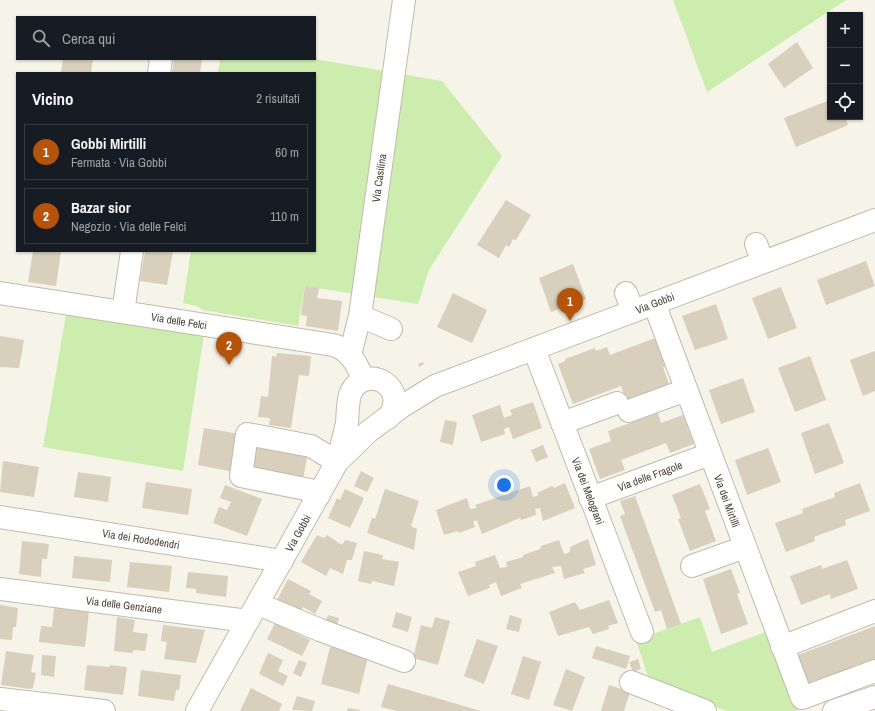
<!DOCTYPE html>
<html lang="it">
<head>
<meta charset="utf-8">
<style>
  body { margin:0; font-family:"Archivo Narrow",sans-serif; background:#242831; color:#f1f3f6 }
  .controls { position:absolute; right:12px; top:12px; display:grid; overflow:hidden; border-radius:0px; box-shadow:0 1px 3px #0004 }
  .controls button { width:36px; height:36px; display:grid; place-items:center; padding:0; border:0; border-bottom:1px solid #363941; background:#171b24; color:#f1f3f6; font:20px sans-serif }
  .you { position:absolute; left:504px; top:485px; width:14px; height:14px; margin:-10px; border:3px solid #fff; border-radius:50%; background:#1a73e8; box-shadow:0 0 0 6px #1a73e833 }
  .badge { display:grid; place-items:center; width:26px; height:26px; border-radius:50%; background:#b45309; color:#fff; font-size:13px; font-weight:700 }
  .pin { position:absolute; translate:-50% -33px; filter:drop-shadow(0 1px 2px #0008) }
  .pin::after { content:''; position:absolute; top:21px; width:14px; height:12px; background:inherit; clip-path:polygon(0 0,100% 0,50% 100%) }
  .list { margin:0; padding:0; list-style:none }
  h2 { display:flex; justify-content:space-between; align-items:center; height:52px; margin:0; padding:0 16px; font-size:17px }
  h2 small { font-size:13px; font-weight:400; color:#9ea1a6 }
  .list li { display:grid; grid-template-columns:26px 1fr auto; gap:12px; align-items:center; box-sizing:border-box; height:56px; margin:0 8px 8px; padding:0 8px; border:1px solid #363941; border-radius:0px }
  .list b { display:block; font-size:15px; white-space:nowrap }
  .list p { margin:0; font-size:13px; white-space:nowrap; color:#9ea1a6 }
  .list em { font-size:13px; font-style:normal; color:#9ea1a6 }
  .icon { flex:none; width:22px; height:22px; fill:none; stroke:currentColor; stroke-width:2; stroke-linecap:round; stroke-linejoin:round }
  .map { position:relative; flex:none; width:875px; height:711px; overflow:hidden }
  .search { position:absolute; background:#171b24; box-shadow:0 1px 3px #0004; left:16px; top:16px; width:300px; height:44px; display:flex; align-items:center; gap:10px; box-sizing:border-box; padding:0 14px; border-radius:0px; color:#9ea1a6; font-size:15px }
  .panel { position:absolute; background:#171b24; box-shadow:0 1px 3px #0004; left:16px; top:72px; width:300px; height:180px; border-radius:0px }
  .map>svg:first-child { display:block }
  .green { fill:#ccedae }
  .building { fill:#d8cfbd }
  .lines { fill:none; stroke-linecap:round; stroke-linejoin:round }
  .minor-casing { stroke:#c2bbaa; stroke-width:24 }
  .minor { stroke:#fff; stroke-width:22 }
  .labels { text-anchor:middle; dominant-baseline:central; stroke-width:3.5; stroke-linejoin:round; paint-order:stroke }
  .street-label { font-size:11px; fill:#4a4436; stroke:#fff }
</style>
</head>
<body>
<div class="map">
<svg width="875" height="711" viewBox="0 0 875 711">
  <rect width="100%" height="100%" fill="#f6f3e9"/>
  <g class="green">
    <polygon points="673,0 846,0 707,92"/>
    <polygon points="220,59 315,59 442,81 502,156 429,270 418,304 305,286 298,326 203,310 197,306 183,303 191,251 315,251 315,73 218,73"/>
    <polygon points="66,315 204,334 183,471 43,447"/>
    <polygon points="700,617 712,652 765,632 798,711 727,711 650,683 636,640"/>
  </g>
  <g class="building">
    <polygon points="797,42 813,68 784,88 768,64"/>
    <polygon points="63,59 93,59 91,73 61,73"/>
    <polygon points="174,59 202,60 200,73 172,73"/>
    <polygon points="830,100 830,117 845,117 848,125 796,147 784,118"/>
    <polygon points="506,200 531,215 516,240 513,239 509,247 506,245 499,258 477,245"/>
    <polygon points="33,251 61,251 56,286 28,282"/>
    <polygon points="145,251 173,251 167,285 140,281"/>
    <polygon points="866,261 875,286 826,305 817,280"/>
    <polygon points="573,264 586,299 551,312 539,278"/>
    <polygon points="305,286 319,288 317,298 342,301 338,331 306,326 307,316 301,315"/>
    <polygon points="781,287 797,328 768,339 752,298"/>
    <polygon points="453,293 487,310 472,343 437,327"/>
    <polygon points="716,304 728,339 695,350 682,316"/>
    <polygon points="0,336 24,340 19,368 0,367"/>
    <polygon points="655,338 665,367 663,367 670,387 627,403 621,386 573,404 558,364 565,361 565,359 595,348 596,351 607,347 610,355"/>
    <polygon points="875,351 875,391 863,396 850,360"/>
    <polygon points="277,353 311,356 309,376 299,375 291,428 269,425 270,418 258,417 261,396 268,397 272,356 276,357"/>
    <polygon points="810,356 826,400 795,412 778,368"/>
    <polygon points="423,362 424,364 419,367 418,364"/>
    <polygon points="743,378 755,412 721,424 709,390"/>
    <polygon points="533,402 542,428 513,439 509,427 504,429 505,434 481,442 472,415 500,405 504,418 512,415 510,410"/>
    <polygon points="658,413 661,423 683,415 694,444 670,453 666,443 621,460 625,470 600,479 589,449 611,441 608,431"/>
    <polygon points="445,420 457,422 453,445 440,442"/>
    <polygon points="829,423 844,463 815,474 801,433"/>
    <polygon points="204,428 240,434 234,472 198,465"/>
    <polygon points="256,441 308,452 303,479 251,470"/>
    <polygon points="543,445 548,457 536,462 531,450"/>
    <polygon points="768,448 781,482 747,495 735,460"/>
    <polygon points="3,461 39,467 34,497 0,492"/>
    <polygon points="361,471 374,478 367,492 354,486"/>
    <polygon points="78,472 111,477 108,502 74,497"/>
    <polygon points="146,482 192,489 188,515 142,508"/>
    <polygon points="565,483 575,508 543,521 540,508 535,509 536,515 521,520 520,518 482,534 477,520 473,522 475,527 458,533 458,531 444,535 436,510 467,498 470,509 477,508 475,505 530,486 533,497 539,495 537,493 552,486 554,488"/>
    <polygon points="860,483 870,511 845,520 846,525 814,537 815,541 786,552 775,523 803,513 802,509 835,497 834,493"/>
    <polygon points="700,484 710,509 705,511 716,541 690,551 678,519 681,518 672,495"/>
    <polygon points="225,485 262,499 247,536 213,523 219,507 227,510 231,502 220,498"/>
    <polygon points="345,489 364,498 350,528 328,518 337,498 340,500"/>
    <polygon points="385,489 419,501 411,526 417,529 414,550 367,533 372,518 375,519"/>
    <polygon points="635,496 681,624 667,629 661,610 655,612 620,516 625,514 620,501"/>
    <polygon points="317,535 324,538 327,535 342,545 345,540 357,543 352,560 347,560 343,574 330,568 326,576 301,562"/>
    <polygon points="588,539 596,565 583,569 585,573 564,579 561,566 552,567 555,573 520,584 522,588 501,596 496,582 489,585 490,588 468,596 458,572 476,566 475,562 495,555 500,568 507,567 506,562 523,557 523,555 540,549 541,546 559,540 564,554 570,552 570,547"/>
    <polygon points="22,541 49,544 47,559 42,559 41,577 19,574"/>
    <polygon points="364,551 383,555 382,559 399,562 394,586 372,581 371,584 358,581"/>
    <polygon points="74,556 112,560 110,582 72,578"/>
    <polygon points="847,560 858,589 831,599 830,594 801,605 790,576 821,565 822,569"/>
    <polygon points="130,562 172,566 169,592 127,587"/>
    <polygon points="731,569 740,593 737,594 748,624 721,634 703,579"/>
    <polygon points="188,572 228,576 226,597 196,593 196,589 186,588"/>
    <polygon points="288,579 311,591 309,594 322,601 315,614 303,607 299,614 276,602"/>
    <polygon points="609,600 618,623 608,626 609,629 593,634 589,627 558,636 549,612 575,602 580,610"/>
    <polygon points="0,605 18,608 16,627 13,627 12,640 0,639"/>
    <polygon points="54,608 89,612 85,647 39,642 41,626 52,627"/>
    <polygon points="396,612 412,617 408,632 392,627"/>
    <polygon points="328,615 339,618 337,627 325,623"/>
    <polygon points="510,615 522,619 519,632 506,629"/>
    <polygon points="117,617 135,620 133,632 148,634 145,651 133,650 133,653 114,651"/>
    <polygon points="435,617 450,621 438,665 413,658 421,625 432,628"/>
    <polygon points="275,623 310,640 302,656 267,639"/>
    <polygon points="163,625 205,630 196,663 164,659 167,642 161,641"/>
    <polygon points="875,626 875,660 855,665 856,668 817,683 816,680 808,683 798,655"/>
    <polygon points="477,639 498,646 484,684 464,676"/>
    <polygon points="596,646 630,656 626,669 592,658"/>
    <polygon points="330,647 368,657 359,694 321,684"/>
    <polygon points="6,651 34,655 31,672 36,673 33,688 30,689 1,685"/>
    <polygon points="268,653 283,660 278,671 288,676 283,686 259,674"/>
    <polygon points="42,655 56,656 54,677 41,675"/>
    <polygon points="523,656 541,662 529,700 511,694"/>
    <polygon points="638,659 641,669 633,672 629,662"/>
    <polygon points="299,660 307,663 301,677 293,673"/>
    <polygon points="87,665 110,667 110,665 127,667 123,695 84,690"/>
    <polygon points="566,669 585,677 572,711 553,705"/>
    <polygon points="141,670 181,675 179,690 176,690 174,701 138,696"/>
    <polygon points="388,684 481,711 397,711 381,707"/>
    <polygon points="609,685 630,692 624,711 601,711"/>
    <polygon points="251,688 282,704 279,711 240,711"/>
    <polygon points="297,696 315,701 312,711 292,710"/>
    <polygon points="348,708 360,710 360,711 347,711"/>
  </g>
  <g class="lines">
    <g class="minor-casing">
      <g id="minor">
        <polyline points="159,73 161,59"/>
        <polyline points="756,244 763,262"/>
        <path d="M0 293 333 345C349 349 358 365 363 380"/>
        <polyline points="626,293 633,311"/>
        <polyline points="654,303 802,698 875,671"/>
        <polyline points="123,312 132,251"/>
        <polyline points="360,316 391,329"/>
        <polyline points="534,349 642,632"/>
        <polyline points="350,355 360,316 404,0"/>
        <polyline points="629,411 686,390"/>
        <polyline points="562,423 617,403"/>
        <polyline points="337,462 368,432 401,407 435,386 875,220"/>
        <polyline points="319,495 310,490 241,476 247,434 311,446 337,462"/>
        <polyline points="590,498 710,454"/>
        <polyline points="0,517 282,561"/>
        <polyline points="692,566 745,547"/>
        <polyline points="0,589 248,621"/>
        <polyline points="258,604 320,630 404,661"/>
        <polyline points="782,647 875,611"/>
        <polyline points="631,682 705,711"/>
        <polyline points="0,699 104,711"/>
        <path d="M197 711 337 462C341 449 344 436 347 423 348 413 347 401 351 392 367 362 411 388 388 418"/>
        <polyline points="834,711 875,697"/>
      </g>
    </g>
    <use href="#minor" class="minor"/>
  </g>
  <g class="labels">
    <g class="street-label">
      <text transform="translate(379 178) rotate(-82)">Via Casilina</text>
      <text transform="translate(655 303) rotate(-21)">Via Gobbi</text>
      <text transform="translate(179 321) rotate(9)">Via delle Felci</text>
      <text transform="translate(650 476) rotate(-20)">Via delle Fragole</text>
      <text transform="translate(588 491) rotate(69)">Via dei Melograni</text>
      <text transform="translate(727 501) rotate(70)">Via dei Mirtilli</text>
      <text transform="translate(298 533) rotate(-61)">Via Gobbi</text>
      <text transform="translate(141 539) rotate(9)">Via dei Rododendri</text>
      <text transform="translate(124 605) rotate(7)">Via delle Genziane</text>
    </g>
  </g>
</svg>
<div class="controls">
<button>+</button>
<button>−</button>
<button><svg class="icon" aria-label="locate" viewBox="0 0 24 24"><circle cx="12" cy="12" r="6"/><path d="M12 2v4M12 18v4M2 12h4M18 12h4"/></svg></button>
</div>
<div class="you"></div>
<div class="pin badge" style="left:570px;top:321px">1</div>
<div class="pin badge" style="left:229px;top:365px">2</div>
<div class="search"><svg class="icon" aria-label="search" viewBox="0 0 24 24"><circle cx="10" cy="10" r="6"/><path d="M15 15l6 6"/></svg>Cerca qui</div>
<section class="panel">
<h2>Vicino<small>2 risultati</small></h2>
<ul class="list">
<li><span class="badge">1</span><div><b>Gobbi Mirtilli</b><p>Fermata · Via Gobbi</p></div><em>60 m</em></li>
<li><span class="badge">2</span><div><b>Bazar sior</b><p>Negozio · Via delle Felci</p></div><em>110 m</em></li>
</ul>
</section>
</div>
</body>
</html>
